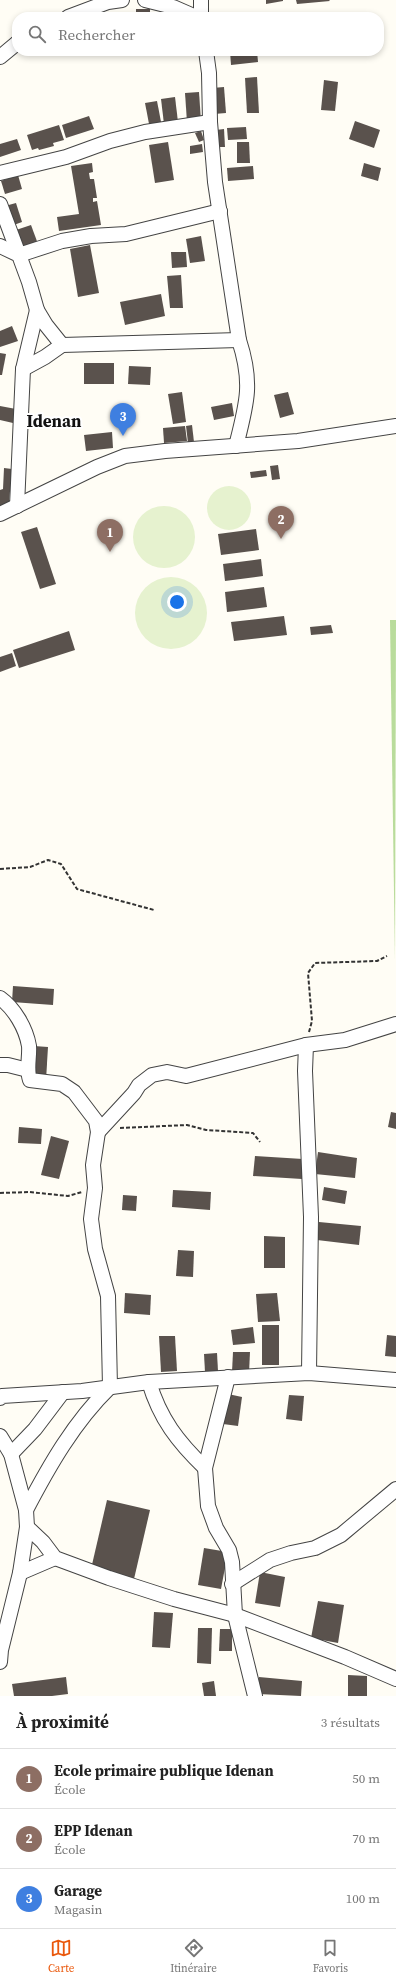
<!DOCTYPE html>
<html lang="fr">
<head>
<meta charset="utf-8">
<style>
  body { margin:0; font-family:"Source Serif 4",serif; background:#f2f2f2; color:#222 }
  .you { position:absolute; left:177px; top:602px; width:14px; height:14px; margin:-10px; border:3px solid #fff; border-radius:50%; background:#1a73e8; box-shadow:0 0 0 6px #1a73e833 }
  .badge { display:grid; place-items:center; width:26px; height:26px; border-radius:50%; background:#ea580c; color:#fff; font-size:13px; font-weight:700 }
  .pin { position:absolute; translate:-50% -33px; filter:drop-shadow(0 1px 2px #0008) }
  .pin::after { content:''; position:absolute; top:21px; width:14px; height:12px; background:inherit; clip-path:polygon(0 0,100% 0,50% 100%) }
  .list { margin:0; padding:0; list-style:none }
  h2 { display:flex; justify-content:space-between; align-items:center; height:52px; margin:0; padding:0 16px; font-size:17px }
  h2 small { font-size:13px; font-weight:400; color:#767676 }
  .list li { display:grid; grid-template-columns:26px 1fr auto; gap:12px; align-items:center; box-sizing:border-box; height:60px; padding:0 16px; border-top:1px solid #e0e0e0 }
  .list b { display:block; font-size:15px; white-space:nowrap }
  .list p { margin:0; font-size:13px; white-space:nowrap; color:#767676 }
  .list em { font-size:13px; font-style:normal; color:#767676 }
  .icon { flex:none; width:22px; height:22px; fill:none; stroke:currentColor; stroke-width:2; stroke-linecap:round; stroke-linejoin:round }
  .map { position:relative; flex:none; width:396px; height:1696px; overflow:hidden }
  .search { position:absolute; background:#fff; box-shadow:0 2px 6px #0003; left:12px; right:12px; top:12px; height:44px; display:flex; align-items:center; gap:10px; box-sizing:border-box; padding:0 14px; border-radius:16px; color:#767676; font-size:15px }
  .sheet { height:232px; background:#fff }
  nav { display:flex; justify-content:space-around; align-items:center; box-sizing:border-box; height:56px; border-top:1px solid #e0e0e0; background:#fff; font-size:11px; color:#767676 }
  nav a { display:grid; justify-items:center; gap:2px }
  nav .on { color:#ea580c }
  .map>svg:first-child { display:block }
  .forest { fill:#b9dc9c }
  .pitch { fill:#e6f2cf }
  .building { fill:#5a524d }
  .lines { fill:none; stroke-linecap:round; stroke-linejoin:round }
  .minor-casing { stroke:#444; stroke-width:16 }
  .path { stroke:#333; stroke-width:2; stroke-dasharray:4 2; stroke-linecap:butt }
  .minor { stroke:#fff; stroke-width:14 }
  .labels { text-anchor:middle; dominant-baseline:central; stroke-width:4; stroke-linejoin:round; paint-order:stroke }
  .district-label { font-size:17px; font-weight:bold; fill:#111; stroke:#fff }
</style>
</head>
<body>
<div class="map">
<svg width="396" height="1696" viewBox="0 0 396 1696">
  <rect width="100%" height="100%" fill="#fffdf5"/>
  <polygon class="forest" points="390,620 396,620 395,960"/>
  <g class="pitch">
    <circle cx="229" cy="508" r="22"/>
    <circle cx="164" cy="537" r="31"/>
    <circle cx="171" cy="613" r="36"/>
  </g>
  <g class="building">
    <polygon points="266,0 283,0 283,1 266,4"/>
    <polygon points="296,0 329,0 330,1 297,4"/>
    <rect x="136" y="9" width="14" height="8"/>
    <polygon points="293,13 293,17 265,17 265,14"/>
    <polygon points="115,51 132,51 132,52 116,56"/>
    <polygon points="230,51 257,51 258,62 231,65"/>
    <polygon points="257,77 259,113 247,113 245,78"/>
    <polygon points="324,80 338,82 335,111 321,110"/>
    <polygon points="224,87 226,113 214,114 212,88"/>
    <polygon points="199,92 201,121 187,122 185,93"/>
    <polygon points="175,97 178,122 164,124 161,99"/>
    <polygon points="157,101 162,127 150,129 145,103"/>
    <polygon points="89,116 94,129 66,138 62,125"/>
    <polygon points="355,121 380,130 374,148 349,139"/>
    <polygon points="59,125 64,140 53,143 54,146 39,150 38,148 32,150 27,135"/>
    <polygon points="246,127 247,139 228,140 227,128"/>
    <polygon points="224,129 225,147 217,147 216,130"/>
    <polygon points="201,131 204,140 199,142 195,133"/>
    <polygon points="17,139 21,150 0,157 0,144"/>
    <polygon points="168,142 174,180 155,183 149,145"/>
    <polygon points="237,142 249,142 250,163 237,163"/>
    <polygon points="202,144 203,152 190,154 190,146"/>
    <polygon points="92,163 93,172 89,173 90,179 94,179 97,198 93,198 93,202 97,201 101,225 59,231 57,217 79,214 71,166"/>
    <polygon points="364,163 381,168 378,181 361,176"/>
    <polygon points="253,166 254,179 228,181 227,168"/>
    <polygon points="18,175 22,189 5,194 1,181"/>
    <polygon points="16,203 22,222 11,226 5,206"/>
    <polygon points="31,225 38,244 23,249 16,230"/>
    <polygon points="201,236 205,261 190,263 186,239"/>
    <polygon points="90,245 99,293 78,297 70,249"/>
    <polygon points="171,252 186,252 187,267 172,268"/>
    <polygon points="181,275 183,308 170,308 167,276"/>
    <polygon points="161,294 165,316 125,325 120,302"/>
    <polygon points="12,326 18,341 0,347 0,331"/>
    <polygon points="0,353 6,354 2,375 0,375"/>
    <rect x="84" y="363" width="30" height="21"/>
    <polygon points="129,366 151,367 150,385 128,384"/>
    <polygon points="182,392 186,422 173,424 168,394"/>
    <polygon points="288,392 294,414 280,418 274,395"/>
    <polygon points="232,403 234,416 214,420 211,407"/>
    <polygon points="0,406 16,409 13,423 0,420"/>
    <polygon points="192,425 194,442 188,443 186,426"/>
    <polygon points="185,426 187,441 164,443 163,428"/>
    <polygon points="112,432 113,448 86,451 84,435"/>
    <polygon points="278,465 280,479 272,480 270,466"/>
    <polygon points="4,468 12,469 9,502 0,506 0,490 3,489"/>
    <polygon points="266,470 267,476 251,478 250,472"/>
    <polygon points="37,527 56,584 40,589 21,532"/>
    <polygon points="256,529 259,550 221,555 218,534"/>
    <polygon points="261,559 263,576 225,581 223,564"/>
    <polygon points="264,587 267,607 227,612 225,592"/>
    <polygon points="284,616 287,635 234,641 231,622"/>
    <polygon points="331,625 333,633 311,635 310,627"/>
    <polygon points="69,631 75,650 19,668 13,650"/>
    <polygon points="12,653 16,666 0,672 0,657"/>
    <polygon points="13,986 54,989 53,1005 12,1002"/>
    <polygon points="34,1046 48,1047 46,1080 32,1079"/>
    <polygon points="391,1112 396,1113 396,1129 388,1127"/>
    <polygon points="19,1127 42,1129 41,1144 18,1143"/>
    <polygon points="51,1136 69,1141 59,1179 41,1175"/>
    <polygon points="318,1152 357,1158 355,1178 315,1174"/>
    <polygon points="255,1156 303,1159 302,1179 253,1176"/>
    <polygon points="324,1187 347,1191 345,1204 322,1200"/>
    <polygon points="173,1190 211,1192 210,1210 172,1207"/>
    <polygon points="123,1195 137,1196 136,1211 122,1210"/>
    <polygon points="319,1222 361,1226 359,1245 317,1240"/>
    <polygon points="264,1236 285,1237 285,1268 264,1268"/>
    <polygon points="178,1250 194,1251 193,1277 176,1276"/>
    <polygon points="125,1293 151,1295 150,1315 124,1313"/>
    <polygon points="277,1293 280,1321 258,1322 256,1294"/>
    <rect x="262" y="1325" width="17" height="40"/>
    <polygon points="253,1327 255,1343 233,1345 231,1330"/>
    <polygon points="387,1335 396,1336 396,1357 385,1356"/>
    <polygon points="159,1336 175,1336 177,1371 161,1372"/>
    <polygon points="233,1352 250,1352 249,1373 232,1372"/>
    <polygon points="217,1353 218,1371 205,1372 204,1354"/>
    <polygon points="228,1394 242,1397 238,1426 223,1424"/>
    <polygon points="289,1395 304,1396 302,1421 286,1419"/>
    <polygon points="107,1500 150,1510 134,1579 91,1569"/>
    <polygon points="204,1548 228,1552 221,1589 198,1585"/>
    <polygon points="260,1572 285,1577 280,1607 255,1603"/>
    <polygon points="318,1601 344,1605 338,1643 311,1638"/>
    <polygon points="154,1612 173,1613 170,1648 152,1647"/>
    <polygon points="198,1628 212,1628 211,1664 197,1663"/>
    <polygon points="220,1629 232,1629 232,1651 219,1651"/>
    <polygon points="348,1675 367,1676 367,1696 348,1696"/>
    <polygon points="66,1677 68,1694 52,1696 14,1696 12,1684"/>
    <polygon points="259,1677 302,1681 301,1696 258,1694"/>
    <polygon points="214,1681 216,1696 204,1696 202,1683"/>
  </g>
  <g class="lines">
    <g class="minor-casing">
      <g id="minor">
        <polyline points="145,0 173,7 196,17"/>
        <polyline points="201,0 201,17"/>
        <polyline points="68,17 108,2 122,0"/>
        <path d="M206 51 209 73 210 122 215 182 239 340C253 383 247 403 236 446"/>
        <polyline points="0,57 17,43"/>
        <polyline points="0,173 66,157 110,141 145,132 210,122"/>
        <polyline points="0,204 19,255 62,241 91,236 126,234 220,211"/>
        <polyline points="0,246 19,255 29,282 37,310 46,325 62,345"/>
        <polyline points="23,369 45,357 62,345 239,340"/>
        <polyline points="17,506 23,369 37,310"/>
        <polyline points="0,514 97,467 125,456 165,451 298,441 396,426"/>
        <path d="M0 998C14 1008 26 1028 29 1046 30 1057 26 1069 30 1080L62 1084 74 1092 96 1121 98 1132 93 1165 95 1188 91 1219 95 1249 108 1296 110 1387C74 1422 49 1466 26 1510"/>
        <polyline points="306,1045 305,1071 311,1217 309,1373"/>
        <polyline points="0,1065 8,1065 28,1070"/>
        <polyline points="98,1132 134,1093 139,1085 152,1075 167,1072 186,1076 306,1045 345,1040 396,1024"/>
        <polyline points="228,1377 205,1468 208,1506 216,1528 229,1550 232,1562 235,1615 255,1696"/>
        <path d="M149 1382C160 1419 178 1442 205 1468"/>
        <polyline points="0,1398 2,1396 82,1391 149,1382 309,1373 396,1380"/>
        <polyline points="0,1436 11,1454 26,1510 27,1527 20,1573 1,1650 0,1662"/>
        <polyline points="11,1454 35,1429 63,1392"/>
        <polyline points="27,1527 43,1542 55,1558 109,1578 174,1599 235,1615 345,1657 396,1679"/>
        <polyline points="20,1573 55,1558"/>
        <polyline points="232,1584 270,1560 291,1553 315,1548 341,1535 396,1489"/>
      </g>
    </g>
    <g class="path">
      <polyline points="0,869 30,867 48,860 61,864 77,889 154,910"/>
      <polyline points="309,1032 312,1021 308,973 315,963 377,961 387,956"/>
      <polyline points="120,1128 187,1125 206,1130 253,1133 260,1142"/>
      <polyline points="0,1193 29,1192 68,1196 82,1192"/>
    </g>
    <use href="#minor" class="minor"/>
  </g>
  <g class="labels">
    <g class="district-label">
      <text x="54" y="421">Idenan</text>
    </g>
  </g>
</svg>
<div class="you"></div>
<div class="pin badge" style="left:110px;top:552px;background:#8d6e63">1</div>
<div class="pin badge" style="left:281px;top:539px;background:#8d6e63">2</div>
<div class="pin badge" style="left:123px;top:436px;background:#3f7fe0">3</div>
<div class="search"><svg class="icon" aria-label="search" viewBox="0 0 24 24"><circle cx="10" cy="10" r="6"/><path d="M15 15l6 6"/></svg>Rechercher</div>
</div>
<section class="sheet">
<h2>À proximité<small>3 résultats</small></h2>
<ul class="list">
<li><span class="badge" style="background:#8d6e63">1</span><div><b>Ecole primaire publique Idenan</b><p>École</p></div><em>50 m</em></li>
<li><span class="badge" style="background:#8d6e63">2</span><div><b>EPP Idenan</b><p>École</p></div><em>70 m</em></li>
<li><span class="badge" style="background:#3f7fe0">3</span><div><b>Garage</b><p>Magasin</p></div><em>100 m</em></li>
</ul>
</section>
<nav>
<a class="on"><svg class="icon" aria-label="map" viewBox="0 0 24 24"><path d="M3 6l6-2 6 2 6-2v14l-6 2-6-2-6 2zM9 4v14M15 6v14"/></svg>Carte</a>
<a><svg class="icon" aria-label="directions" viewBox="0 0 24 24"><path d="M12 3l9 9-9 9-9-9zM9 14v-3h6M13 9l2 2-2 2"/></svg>Itinéraire</a>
<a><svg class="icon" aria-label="saved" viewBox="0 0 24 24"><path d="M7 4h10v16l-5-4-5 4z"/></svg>Favoris</a>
</nav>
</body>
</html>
